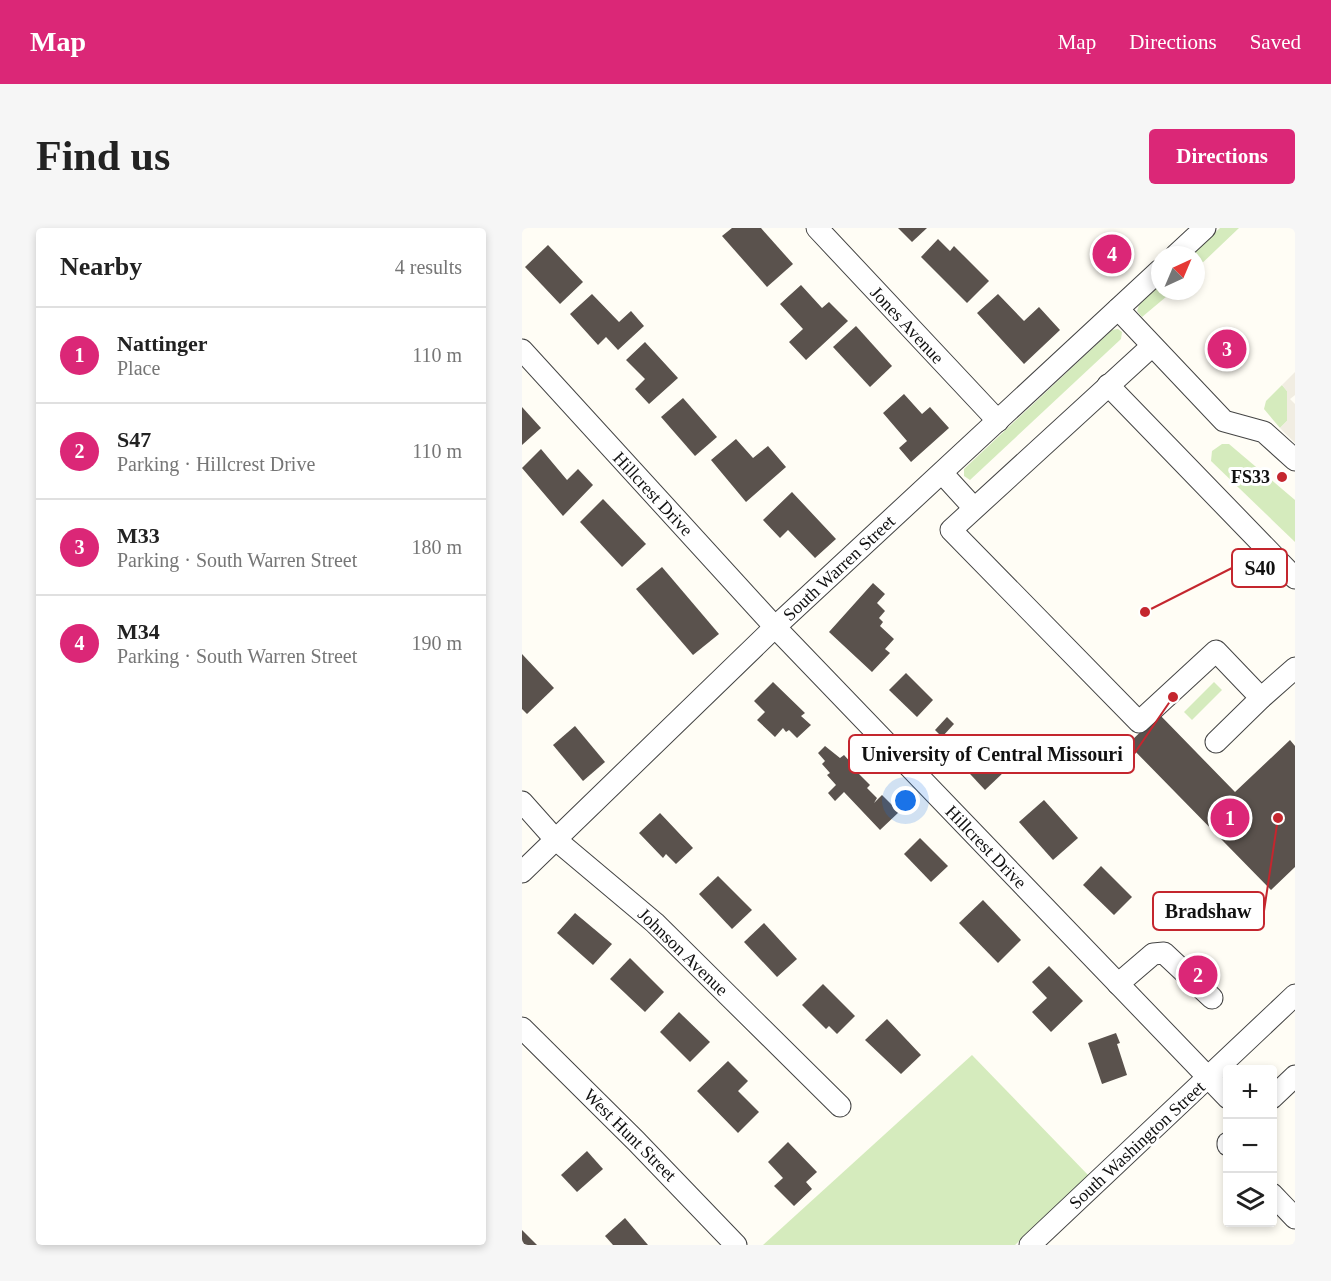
<!DOCTYPE html>
<html lang="en">
<head>
<meta charset="utf-8">
<style>
  body { margin:0; font-family:Georgia,serif; background:#f6f6f6; color:#222 }
  .controls { position:absolute; right:18px; bottom:18px; display:grid; overflow:hidden; border-radius:6px; box-shadow:0 3px 9px #0003 }
  .controls button { width:54px; height:54px; display:grid; place-items:center; padding:0; border:0; border-bottom:2px solid #e0e0e0; background:#fff; color:#222; font:30px sans-serif }
  .compass { position:absolute; left:629px; top:18px; width:54px; height:54px; border-radius:50%; background:#fff; box-shadow:0 3px 9px #0003; rotate:44deg }
  .you { position:absolute; left:384px; top:573px; width:21px; height:21px; margin:-15px; border:4px solid #fff; border-radius:50%; background:#1a73e8; box-shadow:0 0 0 9px #1a73e833 }
  .badge { display:grid; place-items:center; width:39px; height:39px; border-radius:50%; background:#db2777; color:#fff; font-size:20px; font-weight:700 }
  .pin { position:absolute; translate:-50% -50%; border:3px solid #fff; box-shadow:0 2px 6px #0006 }
  .list { margin:0; padding:0; list-style:none }
  h2 { display:flex; justify-content:space-between; align-items:center; height:78px; margin:0; padding:0 24px; font-size:26px }
  h2 small { font-size:20px; font-weight:400; color:#767676 }
  .list li { display:grid; grid-template-columns:39px 1fr auto; gap:18px; align-items:center; box-sizing:border-box; height:96px; padding:0 24px; border-top:2px solid #e0e0e0 }
  .list b { display:block; font-size:22px; white-space:nowrap }
  .list p { margin:0; font-size:20px; white-space:nowrap; color:#767676 }
  .list em { font-size:20px; font-style:normal; color:#767676 }
  .icon { flex:none; width:33px; height:33px; fill:none; stroke:currentColor; stroke-width:2; stroke-linecap:round; stroke-linejoin:round }
  .map { position:relative; flex:none; width:773px; height:1017px; overflow:hidden; border-radius:6px }
  header { display:flex; align-items:center; gap:36px; box-sizing:border-box; height:84px; padding:0 30px; background:#db2777; color:#fff }
  header strong { font-size:28px }
  nav { display:flex; gap:33px; margin-inline-start:auto; font-size:21px }
  .intro { display:flex; align-items:center; justify-content:space-between; box-sizing:border-box; height:144px; padding:0 36px }
  h1 { margin:0; font-size:42px }
  .button { padding:15px 27px; border-radius:6px; background:#db2777; color:#fff; font-size:21px; font-weight:700 }
  main { display:flex; gap:36px; padding:0 36px }
  aside { flex:1; background:#fff; border-radius:6px; box-shadow:0 3px 9px #0003 }
  .map>svg:first-child { display:block }
  .grass { fill:#d5ebbd }
  .plaza { fill:#f1ede2 }
  .building { fill:#5a524d }
  .lines { fill:none; stroke-linecap:round; stroke-linejoin:round }
  .minor-casing { stroke:#444; stroke-width:23 }
  .minor { stroke:#fff; stroke-width:21 }
  .poi-dot { fill:#c4262e; stroke:#fff; stroke-width:2 }
  .labels { text-anchor:middle; dominant-baseline:central; stroke-width:6; stroke-linejoin:round; paint-order:stroke }
  .street-label { font-size:18px; fill:#111; stroke:#fff }
  .poi-label { font-size:18px; font-weight:bold; fill:#111; stroke:#fff; text-anchor:end }
  .leader { fill:none; stroke:#c4262e; stroke-width:2 }
  .callout-dot { fill:#c4262e; stroke:#fff; stroke-width:2 }
  .callout { fill:#fff; stroke:#c4262e; stroke-width:2 }
  .callout-label { font-size:20px; text-anchor:middle; font-weight:bold; fill:#111 }
</style>
</head>
<body>
<header>
<strong>Map</strong>
<nav><a>Map</a><a>Directions</a><a>Saved</a></nav>
</header>
<div class="intro"><h1>Find us</h1><a class="button">Directions</a></div>
<main>
<aside>
<h2>Nearby<small>4 results</small></h2>
<ul class="list">
<li><span class="badge">1</span><div><b>Nattinger</b><p>Place</p></div><em>110 m</em></li>
<li><span class="badge">2</span><div><b>S47</b><p>Parking · Hillcrest Drive</p></div><em>110 m</em></li>
<li><span class="badge">3</span><div><b>M33</b><p>Parking · South Warren Street</p></div><em>180 m</em></li>
<li><span class="badge">4</span><div><b>M34</b><p>Parking · South Warren Street</p></div><em>190 m</em></li>
</ul>
</aside>
<div class="map">
<svg width="773" height="1017" viewBox="0 0 773 1017">
  <rect width="100%" height="100%" fill="#fffdf5"/>
  <g class="grass">
    <polygon points="698,0 717,0 674,41 674,27 669,27"/>
    <polygon points="638,57 638,63 651,63 620,89 615,83 617,77"/>
    <polygon points="596,101 600,104 599,111 448,252 442,248 442,241 590,102"/>
    <polygon points="760,157 765,163 765,193 758,200 742,181 744,173"/>
    <polygon points="700,216 707,216 773,272 773,314 689,233 690,223"/>
    <polygon points="692,454 700,462 670,492 662,484"/>
    <polygon points="450,827 567,948 493,1017 241,1017"/>
  </g>
  <polygon class="plaza" points="773,144 773,167 768,171 773,176 773,215 758,200 765,193 765,163 760,157"/>
  <g class="building">
    <polygon points="210,0 239,0 271,36 245,59 200,8"/>
    <polygon points="376,0 405,0 390,14"/>
    <polygon points="416,11 428,23 432,18 467,53 445,75 399,29"/>
    <polygon points="26,17 61,54 38,76 3,39"/>
    <polygon points="279,57 300,80 307,74 326,93 284,132 267,114 281,101 258,76"/>
    <polygon points="70,66 97,94 109,83 122,98 96,122 84,109 76,117 48,86"/>
    <polygon points="476,66 502,93 517,79 538,102 502,136 455,85"/>
    <polygon points="334,98 370,138 348,159 311,119"/>
    <polygon points="123,114 156,150 127,176 113,161 123,151 104,132"/>
    <polygon points="382,166 400,186 408,179 427,200 389,234 377,220 385,213 361,185"/>
    <polygon points="161,170 195,209 173,228 139,189"/>
    <polygon points="0,179 19,200 0,217"/>
    <polygon points="214,211 231,230 246,218 264,239 224,274 189,232"/>
    <polygon points="19,221 45,252 56,241 71,257 41,288 0,240"/>
    <polygon points="270,264 314,311 293,330 266,302 258,310 241,292"/>
    <polygon points="81,271 124,316 100,339 58,294"/>
    <polygon points="140,339 197,406 171,427 114,361"/>
    <polygon points="351,355 363,366 355,375 363,383 357,390 361,394 358,398 372,411 363,421 368,425 350,444 307,404"/>
    <polygon points="0,426 32,460 5,486 0,481"/>
    <polygon points="384,445 411,472 395,489 367,462"/>
    <polygon points="251,454 283,485 279,488 289,497 275,510 267,502 264,504 261,500 253,509 235,492 243,484 232,473"/>
    <polygon points="637,486 713,564 768,512 773,518 773,639 749,662 606,516"/>
    <polygon points="425,489 432,496 420,509 413,502"/>
    <polygon points="53,498 83,534 61,553 31,517"/>
    <polygon points="456,513 483,543 463,562 435,532"/>
    <polygon points="303,518 318,530 322,527 333,539 331,540 348,557 345,560 355,570 352,575 360,567 377,584 358,602 322,564 313,573 306,565 314,557 305,547 308,545 300,536 303,533 296,525"/>
    <polygon points="522,572 556,610 531,632 497,594"/>
    <polygon points="138,585 171,620 154,636 144,626 141,630 117,605"/>
    <polygon points="398,610 426,638 409,654 382,626"/>
    <polygon points="579,638 610,669 592,687 561,657"/>
    <polygon points="196,648 230,682 210,701 177,666"/>
    <polygon points="461,672 499,712 476,735 437,695"/>
    <polygon points="53,685 90,716 71,737 35,705"/>
    <polygon points="242,695 275,731 255,749 222,714"/>
    <polygon points="108,730 142,764 123,784 88,751"/>
    <polygon points="527,738 561,773 529,804 510,784 525,770 510,754"/>
    <polygon points="301,756 333,788 315,806 307,798 304,801 280,777"/>
    <polygon points="157,784 188,814 168,834 138,804"/>
    <polygon points="365,791 399,827 379,846 343,812"/>
    <polygon points="594,805 598,815 595,816 605,847 580,856 566,815"/>
    <polygon points="206,833 226,853 216,863 237,884 216,905 175,863"/>
    <polygon points="266,914 295,944 284,954 290,961 272,978 252,958 261,950 246,934"/>
    <polygon points="65,923 81,941 55,964 39,947"/>
    <polygon points="103,990 126,1017 91,1017 83,1008"/>
    <polygon points="0,1002 15,1017 0,1017"/>
  </g>
  <g class="lines">
    <g class="minor-casing">
      <g id="minor">
        <polyline points="295,0 476,193"/>
        <polyline points="654,27 683,0"/>
        <polyline points="596,81 702,193 742,204 773,232"/>
        <polyline points="630,118 429,302 617,494 694,423 739,470 773,440"/>
        <polyline points="0,122 253,399 706,870"/>
        <polyline points="586,157 773,350"/>
        <polyline points="420,245 452,280"/>
        <polyline points="694,514 739,470"/>
        <polyline points="0,574 33,611 133,695 318,878"/>
        <polyline points="0,644 253,399 638,42"/>
        <polyline points="596,756 631,726 642,725 690,770"/>
        <polyline points="0,800 114,913 214,1017"/>
        <polyline points="750,870 773,848"/>
        <polyline points="706,915 706,917"/>
        <polyline points="750,966 773,990"/>
        <polyline points="508,1017 773,767"/>
      </g>
    </g>
    <use href="#minor" class="minor"/>
  </g>
  <circle class="poi-dot" cx="760" cy="249" r="6"/>
  <g class="labels">
    <g class="street-label">
      <text transform="translate(385 97) rotate(47)">Jones Avenue</text>
      <text transform="translate(131 266) rotate(47)">Hillcrest Drive</text>
      <text transform="translate(317 340) rotate(-43)">South Warren Street</text>
      <text transform="translate(464 619) rotate(46)">Hillcrest Drive</text>
      <text transform="translate(161 724) rotate(44)">Johnson Avenue</text>
      <text transform="translate(108 907) rotate(45)">West Hunt Street</text>
      <text transform="translate(615 917) rotate(-43)">South Washington Street</text>
    </g>
    <g class="poi-label">
      <text x="748" y="249">FS33</text>
    </g>
  </g>
  <path class="leader" d="M623 384L710 340M651 469L612 526M756 590L742 683"/>
  <g class="callout-dot">
    <circle cx="623" cy="384" r="6"/>
    <circle cx="651" cy="469" r="6"/>
    <circle cx="756" cy="590" r="6"/>
  </g>
  <g class="callout">
    <rect x="710" y="321" width="55" height="38" rx="6"/>
    <rect x="327" y="507" width="285" height="38" rx="6"/>
    <rect x="631" y="664" width="111" height="38" rx="6"/>
  </g>
  <g class="callout-label">
    <text x="738" y="347">S40</text>
    <text x="470" y="533">University of Central Missouri</text>
    <text x="686" y="690">Bradshaw</text>
  </g>
</svg>
<div class="controls">
<button>+</button>
<button>−</button>
<button><svg class="icon" aria-label="layers" viewBox="0 0 24 24"><path d="M12 4l9 5-9 5-9-5zM3 14l9 5 9-5"/></svg></button>
</div>
<svg class="compass" viewBox="-18 -18 36 36"><path d="M0-13l5 13h-10z" fill="#e53935"/><path d="M0 13l5-13h-10z" fill="#767676"/></svg>
<div class="you"></div>
<div class="pin badge" style="left:708px;top:590px">1</div>
<div class="pin badge" style="left:676px;top:747px">2</div>
<div class="pin badge" style="left:705px;top:121px">3</div>
<div class="pin badge" style="left:590px;top:26px">4</div>
</div>
</main>
</body>
</html>
